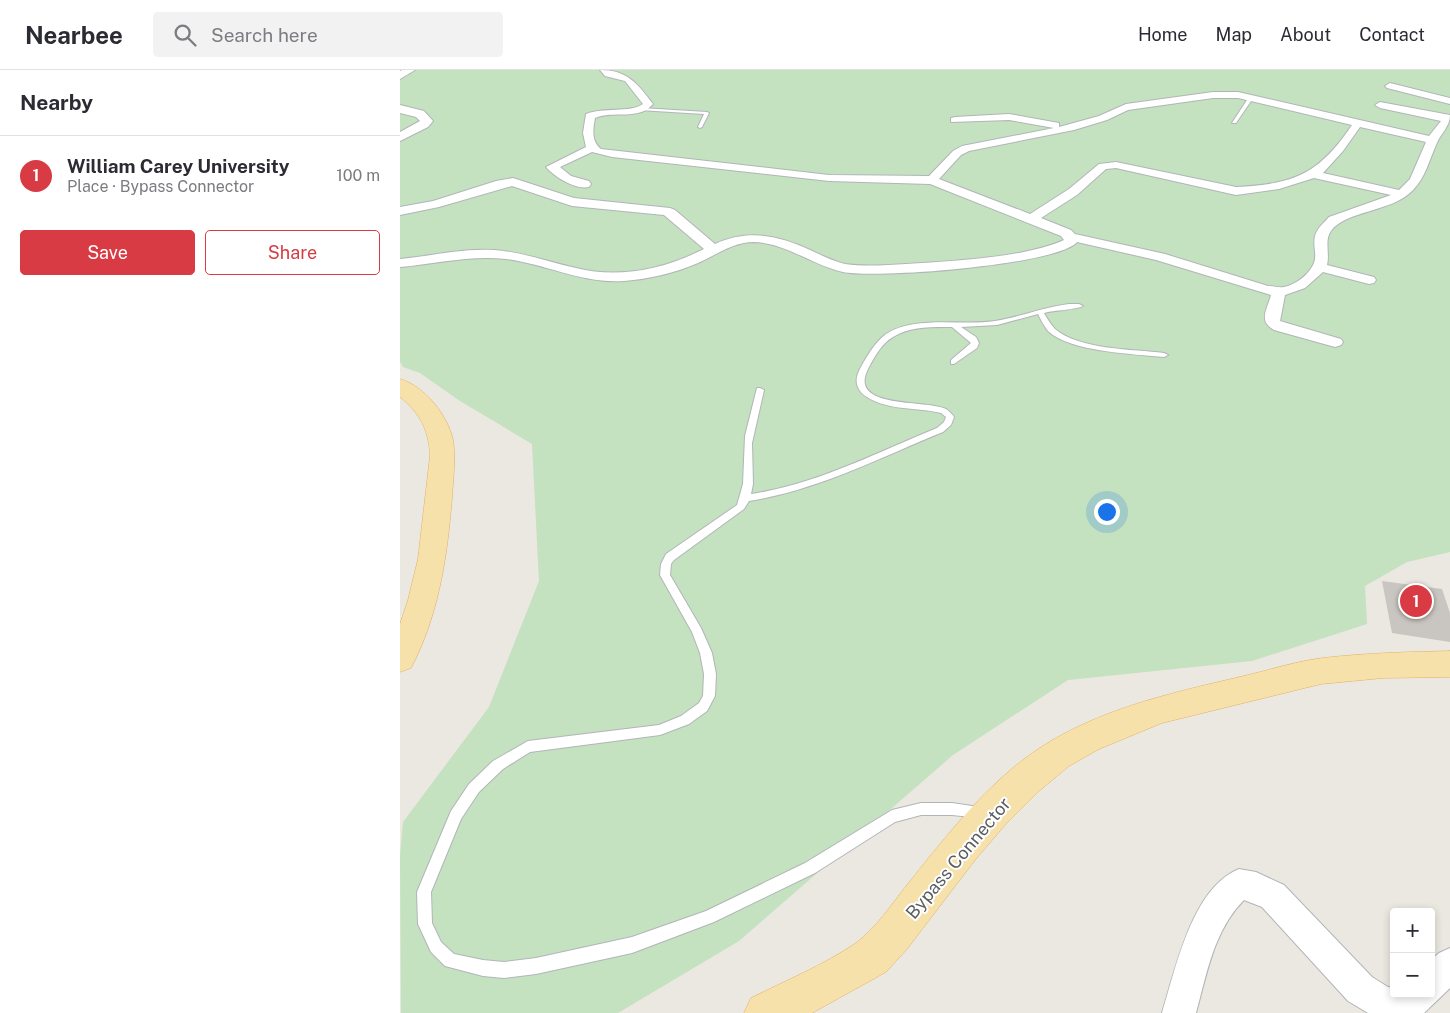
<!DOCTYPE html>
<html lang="en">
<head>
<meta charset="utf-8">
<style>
  body { margin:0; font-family:"Public Sans",sans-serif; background:#f2f2f3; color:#2b2b33 }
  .controls { position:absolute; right:15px; bottom:15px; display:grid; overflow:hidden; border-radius:5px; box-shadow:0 2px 8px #0003 }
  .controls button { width:45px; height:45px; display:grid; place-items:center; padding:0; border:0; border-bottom:1px solid #e1e1e2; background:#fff; color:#2b2b33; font:25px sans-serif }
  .you { position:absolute; left:706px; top:441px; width:18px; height:18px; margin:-12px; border:4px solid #fff; border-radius:50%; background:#1a73e8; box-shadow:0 0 0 8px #1a73e833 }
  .badge { display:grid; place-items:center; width:32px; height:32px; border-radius:50%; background:#d83b43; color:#fff; font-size:16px; font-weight:700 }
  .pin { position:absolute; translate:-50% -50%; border:2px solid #fff; box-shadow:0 1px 5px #0006 }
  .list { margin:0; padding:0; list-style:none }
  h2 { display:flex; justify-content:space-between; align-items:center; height:65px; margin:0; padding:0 20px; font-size:21px }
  h2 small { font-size:16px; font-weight:400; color:#7c7c81 }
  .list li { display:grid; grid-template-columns:32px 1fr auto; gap:15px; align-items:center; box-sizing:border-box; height:80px; padding:0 20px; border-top:1px solid #e1e1e2 }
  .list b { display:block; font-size:19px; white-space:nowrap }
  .list p { margin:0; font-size:16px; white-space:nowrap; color:#7c7c81 }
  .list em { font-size:16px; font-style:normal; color:#7c7c81 }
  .actions { display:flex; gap:10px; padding:15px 20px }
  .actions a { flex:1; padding:11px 0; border:1px solid #d83b43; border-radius:5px; text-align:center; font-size:18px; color:#d83b43 }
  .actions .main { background:#d83b43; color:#fff }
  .icon { flex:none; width:28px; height:28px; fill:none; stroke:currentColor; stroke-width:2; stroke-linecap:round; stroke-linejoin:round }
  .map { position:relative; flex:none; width:1050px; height:943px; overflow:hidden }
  header { display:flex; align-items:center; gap:30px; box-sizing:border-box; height:70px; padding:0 25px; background:#fff; border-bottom:1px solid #e1e1e2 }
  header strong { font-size:24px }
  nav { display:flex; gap:28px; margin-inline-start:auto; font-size:18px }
  .search { width:350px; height:45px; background:#f2f2f3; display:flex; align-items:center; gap:12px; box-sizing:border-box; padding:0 18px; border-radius:5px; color:#7c7c81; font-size:19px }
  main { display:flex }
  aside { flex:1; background:#fff }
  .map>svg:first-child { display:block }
  .green { fill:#c4e1c0 }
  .building { fill:#c9c5c0 }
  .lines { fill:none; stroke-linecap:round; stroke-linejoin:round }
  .service-casing { stroke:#b2b5b8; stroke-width:2 }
  .minor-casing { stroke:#b2b5b8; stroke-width:2 }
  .tertiary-casing { stroke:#b2b5b8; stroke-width:2 }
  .primary-casing { stroke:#e3af63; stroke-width:1 }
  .service { fill:#fff; fill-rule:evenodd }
  .minor { fill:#fff; fill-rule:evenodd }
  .tertiary { fill:#fff; fill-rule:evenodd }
  .primary { fill:#f7e1ab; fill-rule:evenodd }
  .labels { text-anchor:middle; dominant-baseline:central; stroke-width:4; stroke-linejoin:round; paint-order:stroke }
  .near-street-label { font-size:18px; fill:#5a5e61; stroke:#fff }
</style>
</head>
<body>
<header>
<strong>Nearbee</strong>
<div class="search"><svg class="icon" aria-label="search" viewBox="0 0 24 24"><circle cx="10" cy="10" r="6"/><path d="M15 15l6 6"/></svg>Search here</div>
<nav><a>Home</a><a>Map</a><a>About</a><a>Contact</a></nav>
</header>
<main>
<aside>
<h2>Nearby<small></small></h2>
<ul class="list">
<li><span class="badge">1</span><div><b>William Carey University</b><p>Place · Bypass Connector</p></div><em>100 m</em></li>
</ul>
<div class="actions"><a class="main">Save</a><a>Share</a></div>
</aside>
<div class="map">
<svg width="1050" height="943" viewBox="0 0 1050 943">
  <rect width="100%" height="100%" fill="#ebe8e1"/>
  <polygon class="green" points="0,0 1050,0 1050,482 1007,492 965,516 967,554 852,591 668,610 553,685 339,871 218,943 1,943 0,786 3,752 89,637 139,511 132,374 60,331 20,303 3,297 0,292"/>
  <polygon class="building" points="982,511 1042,519 1050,543 1050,572 992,563"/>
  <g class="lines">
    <g class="service-casing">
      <g id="service">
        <polygon points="849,27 853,28 836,53 832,53"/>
        <polygon points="241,38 307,42 309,43 302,57 300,58 298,57 304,44 239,40"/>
        <path d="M669 234H679L683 236C676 240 654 240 644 243 647 248 650 254 655 259 680 280 733 279 764 283L768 285 764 287C734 284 670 282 648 261 644 256 641 250 638 244L597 255 561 257 576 267 579 273 577 278 554 294H551V290L571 273 552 257C533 257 510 256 493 267 482 273 475 286 469 297 445 340 526 329 546 339 549 341 552 344 554 347L551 355 543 362C479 388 418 420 349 431L344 439 274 490 271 494 270 505 301 558 312 583 316 604 315 626 307 641 289 654 260 665 130 682 103 699 79 722 61 749 31 822 32 853 41 872 54 884 83 890 104 892 136 888 232 867 306 841 405 793 492 740 521 733H552L586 738 588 742 586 746 581 748 552 745H521L495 752 415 803 314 852 232 883 136 904 104 908 83 906 45 896 31 882 18 854 17 822 51 741 69 714 93 691 128 671 259 655 281 646 299 633 303 626 304 604 300 583 292 562 260 505 261 494 266 484 337 435 343 414 345 366 357 318H360L364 320 352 373 353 414 351 424C417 414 476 383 537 358L544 352 546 347 541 343C517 337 489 341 467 327 457 321 454 311 459 301 465 289 475 272 486 264 515 245 562 256 595 251 620 247 644 237 669 234Z"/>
      </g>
    </g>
    <g class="minor-casing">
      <g id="minor">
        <path d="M200 0C227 0 237 13 253 34 239 51 213 40 195 48 193 59 191 71 201 79L429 105 529 106 553 81 562 76 654 58 609 50 551 52V48L555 47 609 44 659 53V57L699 46 726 34 813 22H838L1029 66 1041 51 980 38 975 35 980 32 1050 45C1050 57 1040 64 1036 75 1029 91 1025 108 1013 120 993 142 944 141 931 161 924 170 930 184 927 195L974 207 976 210 974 213 969 214 923 202 905 218 885 225 880 251 941 269 943 272 941 275 935 277 874 260C858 251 867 240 871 225L756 190 677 172C658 195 476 209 443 202 412 195 386 173 354 172 333 172 316 185 298 193 275 203 249 209 224 211 183 214 146 194 106 189 70 185 35 194 0 197V189C31 186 63 178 94 180 123 182 148 192 176 198 219 209 265 199 304 179L264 145 172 136 112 116 39 137 0 145V137L33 131 96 111 113 108 174 128 270 138 275 140 315 174C348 159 378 165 410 180 421 185 433 191 445 194 465 197 487 195 506 194 552 191 624 188 664 170L661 166 530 114 429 111 212 87 192 82 160 97 171 106 189 111 191 114 189 117C175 120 155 107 146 97L186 77 183 63 186 44C203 37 230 43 243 34L225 11 205 6ZM813 28H838L952 55C919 104 895 114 836 117L716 92 699 94 669 119 630 144 539 109 561 85 569 81 674 60 707 50 728 40ZM960 57 1026 72 1010 109 999 120 923 103 943 81ZM716 98 836 125 879 119 914 108 991 125 929 147C924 153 917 158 915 166 913 174 916 182 915 189 913 202 896 215 884 217 879 218 873 216 868 216L765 184 675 164 671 160 641 148 677 125 706 99Z"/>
        <polygon points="990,13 1050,28 1050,34 987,18 985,16"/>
        <path d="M839 799 856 802 884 815 972 907 988 917 994 918V924H1031V890L1039 883 1050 878V918L1024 943H968L948 931 862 837 844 830C814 860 807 903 796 943H762C776 898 792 818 839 799Z"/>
      </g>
    </g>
    <g class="tertiary-casing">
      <g id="tertiary">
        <polygon points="2,0 15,0 0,9 0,1"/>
        <polygon points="0,35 24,41 33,51 28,57 0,71 0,62 20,51 16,47 0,43"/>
      </g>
    </g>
    <g class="primary-casing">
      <g id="primary">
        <path d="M0 309C25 316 48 346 53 370 56 389 53 409 52 428 47 488 39 544 11 598L0 602V554L8 530 18 489 30 386C29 360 20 343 0 327Z"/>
        <path d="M1050 581V607L983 608 921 614 762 653 699 679 669 696 639 721 605 755 575 790 507 879 486 902 412 943H344L351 928C385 911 424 895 456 873 476 858 492 834 507 815 540 774 573 731 614 697 679 643 763 625 844 606 870 600 897 591 923 588 966 583 1008 582 1050 581Z"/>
      </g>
    </g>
    <use href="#service" class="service"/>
    <use href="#minor" class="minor"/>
    <use href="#tertiary" class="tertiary"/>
    <use href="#primary" class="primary"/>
  </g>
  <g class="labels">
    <g class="near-street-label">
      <text transform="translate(558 788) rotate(-50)">Bypass Connector</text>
    </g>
  </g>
</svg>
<div class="controls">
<button>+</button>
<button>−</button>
</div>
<div class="you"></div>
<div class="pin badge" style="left:1016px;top:531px">1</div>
</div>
</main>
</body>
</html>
